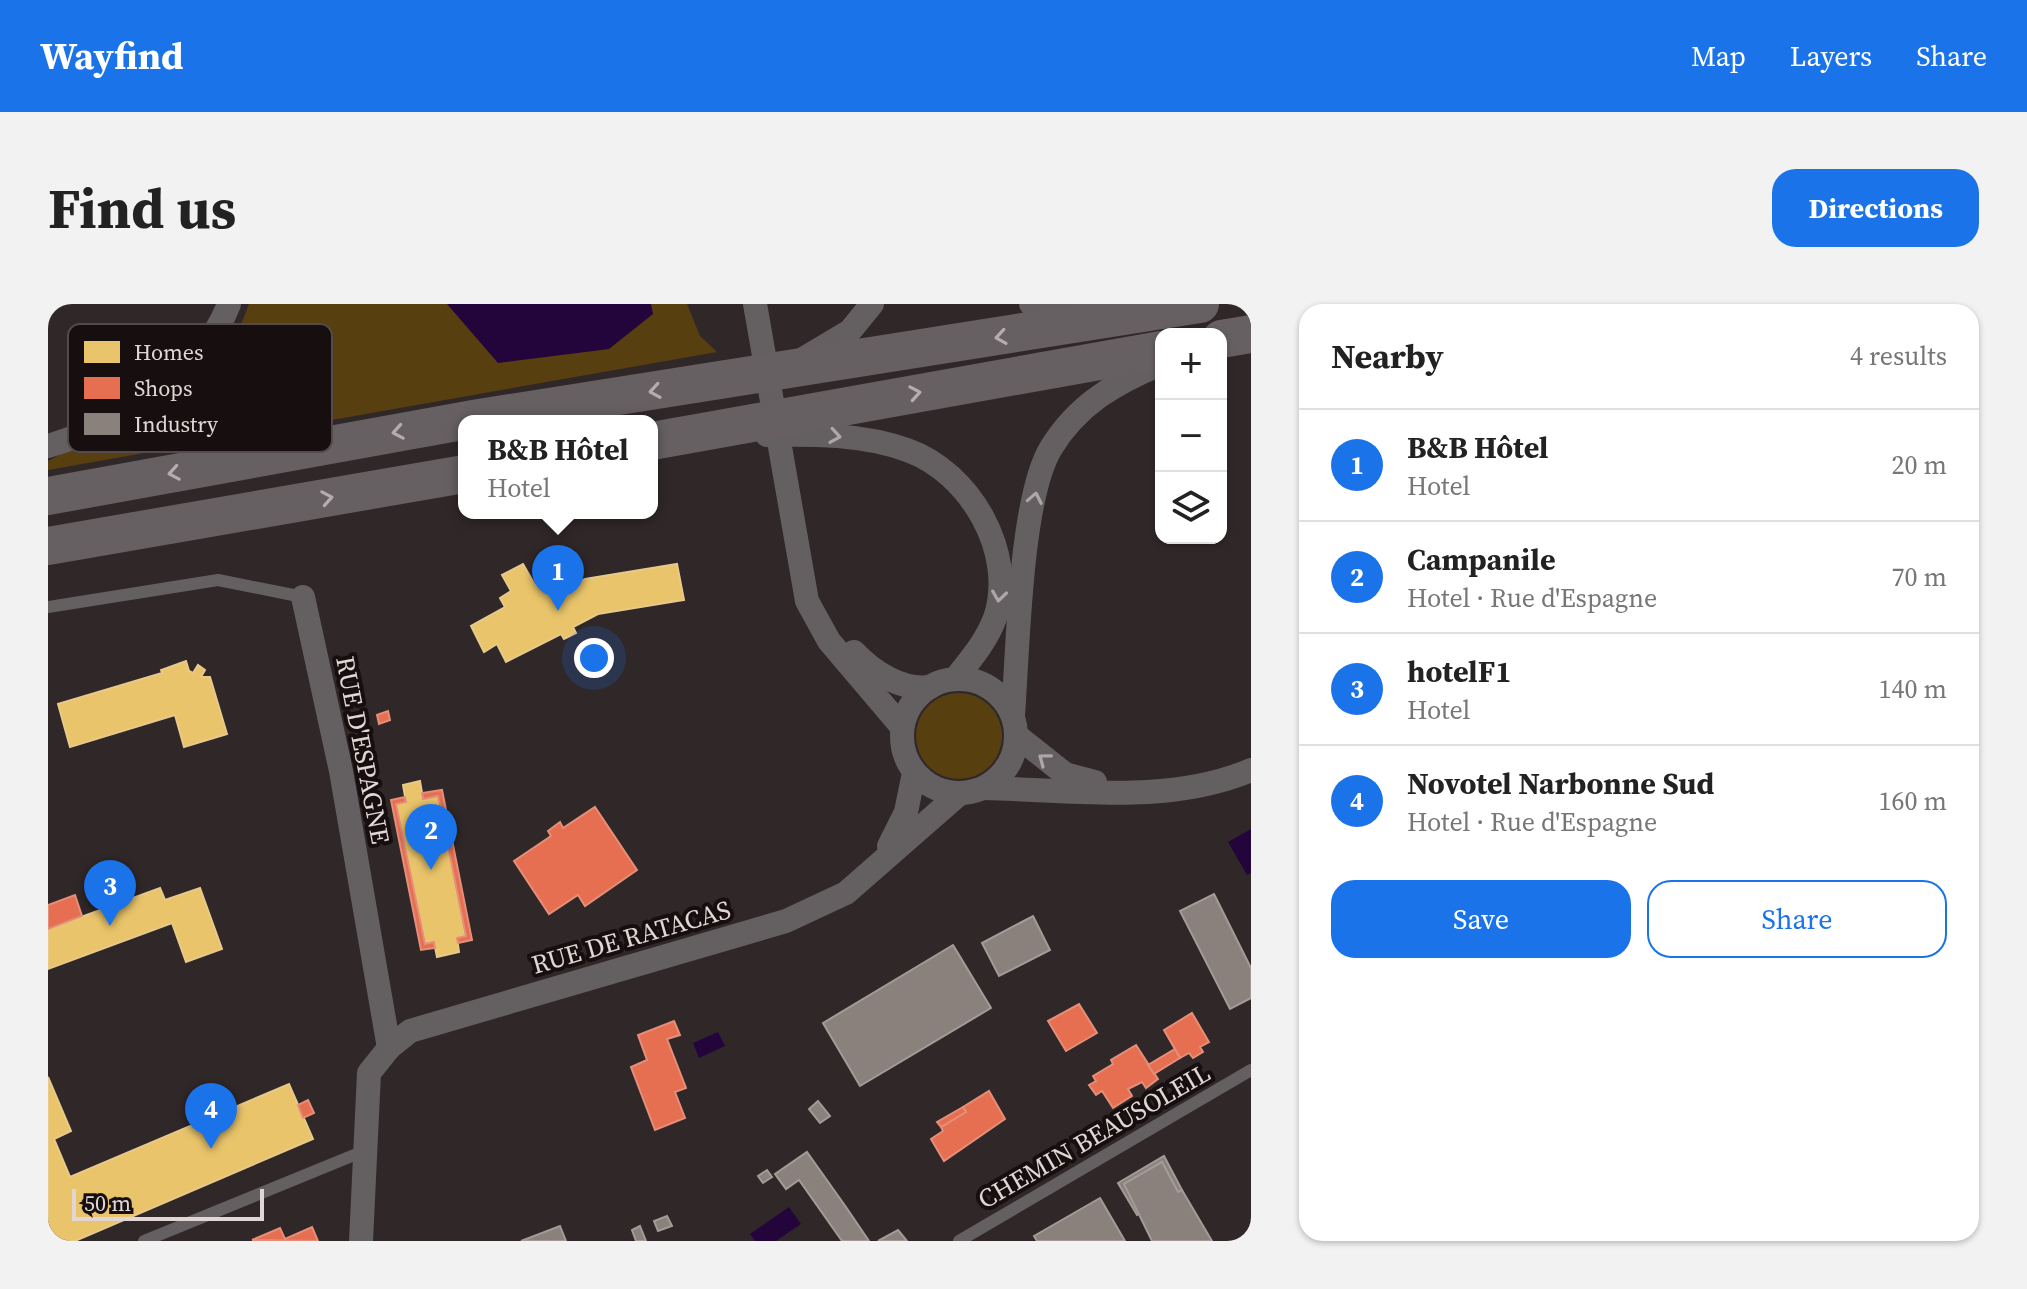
<!DOCTYPE html>
<html lang="en">
<head>
<meta charset="utf-8">
<style>
  body { margin:0; font-family:"Source Serif 4",serif; background:#f2f2f2; color:#222 }
  .controls { position:absolute; right:24px; top:24px; display:grid; overflow:hidden; border-radius:16px; box-shadow:0 2px 6px #0004 }
  .controls button { width:72px; height:72px; display:grid; place-items:center; padding:0; border:0; border-bottom:2px solid #e0e0e0; background:#fff; color:#222; font:40px sans-serif }
  .scale { position:absolute; left:24px; bottom:20px; width:192px; box-sizing:border-box; padding-left:8px; border:4px solid #e1d5d6; border-top:0; font-size:22px; line-height:28px; white-space:nowrap; color:#e1d5d6; -webkit-text-stroke:6px #170f0f; paint-order:stroke }
  .you { position:absolute; left:546px; top:354px; width:28px; height:28px; margin:-20px; border:6px solid #fff; border-radius:50%; background:#1a73e8; box-shadow:0 0 0 12px #1a73e833 }
  .badge { display:grid; place-items:center; width:52px; height:52px; border-radius:50%; background:#1a73e8; color:#fff; font-size:26px; font-weight:700 }
  .pin { position:absolute; translate:-50% -66px; filter:drop-shadow(0 2px 4px #0008) }
  .pin::after { content:''; position:absolute; top:42px; width:28px; height:24px; background:inherit; clip-path:polygon(0 0,100% 0,50% 100%) }
  .popup { position:absolute; left:410px; top:111px; width:200px; height:104px; box-sizing:border-box; display:grid; place-content:center; border-radius:16px; background:#fff; filter:drop-shadow(0 2px 6px #0005); font-size:26px; white-space:nowrap; color:#767676 }
  .popup b { font-size:30px; color:#222 }
  .popup::after { content:''; position:absolute; left:50%; top:100%; margin-left:-16px; border:16px solid transparent; border-top-color:#fff }
  .list { margin:0; padding:0; list-style:none }
  h2 { display:flex; justify-content:space-between; align-items:center; height:104px; margin:0; padding:0 32px; font-size:34px }
  h2 small { font-size:26px; font-weight:400; color:#767676 }
  .list li { display:grid; grid-template-columns:52px 1fr auto; gap:24px; align-items:center; box-sizing:border-box; height:112px; padding:0 32px; border-top:2px solid #e0e0e0 }
  .list b { display:block; font-size:30px; white-space:nowrap }
  .list p { margin:0; font-size:26px; white-space:nowrap; color:#767676 }
  .list em { font-size:26px; font-style:normal; color:#767676 }
  .actions { display:flex; gap:16px; padding:24px 32px }
  .actions a { flex:1; padding:18px 0; border:2px solid #1a73e8; border-radius:24px; text-align:center; font-size:28px; color:#1a73e8 }
  .actions .main { background:#1a73e8; color:#fff }
  .icon { flex:none; width:44px; height:44px; fill:none; stroke:currentColor; stroke-width:2; stroke-linecap:round; stroke-linejoin:round }
  .map { position:relative; flex:none; width:1203px; height:937px; overflow:hidden; border-radius:24px }
  header { display:flex; align-items:center; gap:48px; box-sizing:border-box; height:112px; padding:0 40px; background:#1a73e8; color:#fff }
  header strong { font-size:38px }
  nav { display:flex; gap:44px; margin-inline-start:auto; font-size:28px }
  .intro { display:flex; align-items:center; justify-content:space-between; box-sizing:border-box; height:192px; padding:0 48px }
  h1 { margin:0; font-size:56px }
  .button { padding:20px 36px; border-radius:24px; background:#1a73e8; color:#fff; font-size:28px; font-weight:700 }
  main { display:flex; gap:48px; padding:0 48px }
  aside { flex:1; background:#fff; border-radius:24px; box-shadow:0 2px 6px #0004 }
  .map>svg:first-child { display:block }
  .green { fill:#583f10 }
  .water { fill:#23053c }
  .homes { fill:#e9c46a; stroke:#e7c98a; stroke-width:2 }
  .shops { fill:#e76f51; stroke:#e58e79; stroke-width:2 }
  .industry { fill:#8a817c; stroke:#a49a97; stroke-width:2 }
  .lines { fill:none; stroke-linecap:round; stroke-linejoin:round }
  .service { stroke:#646062; stroke-width:12 }
  .minor { stroke:#646062; stroke-width:24 }
  .primary { stroke:#666063; stroke-width:38 }
  .oneway { stroke:#b6acae }
  .oneway2 { stroke:#afa6a8 }
  .labels { text-anchor:middle; dominant-baseline:central; stroke-width:8; stroke-linejoin:round; paint-order:stroke }
  .street-label { font-size:26px; fill:#e1d5d6; stroke:#170f0f }
  .key { fill:#170f0f; stroke:#544a4b; stroke-width:2 }
  .key-label { font-size:22px; fill:#e1d5d6 }
</style>
</head>
<body>
<header>
<strong>Wayfind</strong>
<nav><a>Map</a><a>Layers</a><a>Share</a></nav>
</header>
<div class="intro"><h1>Find us</h1><a class="button">Directions</a></div>
<main>
<div class="map">
<svg width="1203" height="937" viewBox="0 0 1203 937">
  <rect width="100%" height="100%" fill="#302728"/>
  <g class="green">
    <polygon points="201,0 639,0 652,32 669,48 0,166 0,157 143,81 191,26"/>
    <circle cx="911" cy="432" r="43"/>
  </g>
  <g class="water">
    <polygon points="399,0 603,0 605,10 561,45 450,59"/>
    <polygon points="1203,525 1203,569 1199,571 1180,538"/>
    <polygon points="670,728 677,742 651,754 645,739"/>
    <polygon points="741,903 753,920 728,937 707,937 702,930"/>
  </g>
  <g class="homes">
    <polygon points="475,260 487,281 499,275 507,291 537,275 629,260 636,296 550,310 525,323 528,329 516,335 513,330 458,358 449,340 436,348 423,322 457,303 452,294 463,287 454,271"/>
    <polygon points="138,357 141,367 145,369 150,361 157,366 153,373 162,373 179,430 136,443 127,411 22,443 10,400 114,369 113,366"/>
    <polygon points="372,477 375,495 390,492 418,632 409,634 411,648 389,653 386,638 377,640 348,500 358,498 355,481"/>
    <polygon points="112,584 117,596 152,584 174,645 138,658 124,619 0,665 0,625"/>
    <polygon points="0,773 23,827 6,835 22,873 241,780 265,835 27,937 0,937"/>
  </g>
  <g class="shops">
    <polygon points="340,407 342,416 331,420 329,411"/>
    <polygon points="394,486 424,636 410,639 409,634 418,632 390,492 375,495 374,489"/>
    <polygon points="357,493 358,498 348,500 377,640 386,638 387,644 373,646 343,496"/>
    <polygon points="547,503 589,566 537,602 530,591 501,610 466,557 503,532 500,527 512,518 515,524"/>
    <polygon points="27,591 34,612 0,625 0,601"/>
    <polygon points="1031,700 1049,729 1018,747 1000,717"/>
    <polygon points="1144,709 1161,738 1152,743 1155,748 1145,754 1141,749 1132,754 1116,726"/>
    <polygon points="626,717 632,731 619,735 638,784 627,788 637,814 607,826 583,763 599,756 590,731"/>
    <polygon points="1088,741 1110,775 1098,784 1094,778 1080,785 1084,792 1065,804 1054,787 1048,791 1041,781 1048,777 1045,772 1065,760 1063,756"/>
    <polygon points="1127,745 1132,754 1106,770 1100,761"/>
    <polygon points="941,787 957,815 896,857 883,835 895,827 893,823 918,808 915,803"/>
    <polygon points="260,796 266,809 255,814 250,801"/>
    <polygon points="915,803 918,808 893,823 889,818"/>
    <polygon points="264,923 270,937 204,936 232,924 237,935"/>
  </g>
  <g class="industry">
    <polygon points="1166,590 1203,664 1203,694 1182,705 1132,607"/>
    <polygon points="985,612 1002,646 951,672 934,639"/>
    <polygon points="905,641 943,704 812,782 775,719"/>
    <polygon points="770,797 782,812 772,819 761,805"/>
    <polygon points="759,848 798,903 821,937 794,937 751,876 738,885 727,870"/>
    <polygon points="1116,852 1134,886 1130,888 1114,858 1076,880 1093,909 1089,911 1070,879"/>
    <polygon points="1114,858 1130,888 1134,886 1164,937 1104,937 1076,880"/>
    <polygon points="719,866 724,873 715,879 710,872"/>
    <polygon points="1052,894 1077,937 989,937 986,932"/>
    <polygon points="619,912 624,922 610,927 606,917"/>
    <polygon points="512,922 518,937 473,937"/>
    <polygon points="592,922 598,937 588,937 584,926"/>
    <polygon points="850,926 859,937 830,937"/>
  </g>
  <g class="lines">
    <g class="service">
      <polyline points="0,303 170,276 255,293"/>
      <polyline points="96,937 316,847"/>
      <polyline points="911,937 1203,766"/>
    </g>
    <g class="minor">
      <polyline points="707,0 759,297 781,337 854,423"/>
      <polyline points="983,0 1038,4"/>
      <polyline points="755,55 802,27 824,0"/>
      <path d="M719 131C765 130 815 130 859 146 922 168 969 249 947 314 938 338 922 356 907 375"/>
      <path d="M0 142C73 120 152 74 181 0"/>
      <polyline points="255,293 293,467 341,744 321,769 313,937"/>
      <path d="M806 348C825 368 854 387 882 383"/>
      <circle cx="911" cy="432" r="57"/>
      <path d="M965 411C970 346 972 195 1003 144 1029 101 1068 78 1113 60"/>
      <polyline points="969,432 1017,470 1047,478"/>
      <path d="M936 484C1024 486 1121 501 1203 466"/>
      <polyline points="841,542 858,508 866,469"/>
      <polyline points="341,744 362,727 738,617 798,589 910,491"/>
    </g>
    <g class="primary">
      <polyline points="1173,35 1203,30"/>
      <polyline points="604,137 1113,46"/>
      <polyline points="0,192 431,114 1152,0"/>
      <polyline points="0,242 416,170"/>
    </g>
  </g>
  <defs><path id="oneway-chevron" d="M-2-3.5L2.5 0L-2 3.5" fill="none" stroke-width="1.6" stroke-linecap="round" stroke-linejoin="round" transform="scale(2)"/></defs>
  <g class="oneway">
    <use href="#oneway-chevron" transform="translate(953 33) rotate(171)"/>
    <use href="#oneway-chevron" transform="translate(607 87) rotate(171)"/>
    <use href="#oneway-chevron" transform="translate(867 89) rotate(-10)"/>
    <use href="#oneway-chevron" transform="translate(350 128) rotate(170)"/>
    <use href="#oneway-chevron" transform="translate(126 169) rotate(170)"/>
    <use href="#oneway-chevron" transform="translate(279 194) rotate(-10)"/>
  </g>
  <g class="oneway2">
    <use href="#oneway-chevron" transform="translate(787 132) rotate(9)"/>
    <use href="#oneway-chevron" transform="translate(987 194) rotate(-79)"/>
    <use href="#oneway-chevron" transform="translate(951 292) rotate(98)"/>
    <use href="#oneway-chevron" transform="translate(996 455) rotate(-143)"/>
  </g>
  <g class="labels">
    <g class="street-label">
      <text transform="translate(315 446) rotate(79)">RUE D'ESPAGNE</text>
      <text transform="translate(583 633) rotate(-16)">RUE DE RATACAS</text>
      <text transform="translate(1046 832) rotate(-30)">CHEMIN BEAUSOLEIL</text>
    </g>
  </g>
  <rect x="20" y="20" width="264" height="128" rx="12" class="key"/>
  <rect x="36" y="37" width="36" height="22" fill="#e9c46a"/>
  <rect x="36" y="73" width="36" height="22" fill="#e76f51"/>
  <rect x="36" y="109" width="36" height="22" fill="#8a817c"/>
  <g class="key-label">
    <text x="86" y="56">Homes</text>
    <text x="86" y="92">Shops</text>
    <text x="86" y="128">Industry</text>
  </g>
</svg>
<div class="controls">
<button>+</button>
<button>−</button>
<button><svg class="icon" aria-label="layers" viewBox="0 0 24 24"><path d="M12 4l9 5-9 5-9-5zM3 14l9 5 9-5"/></svg></button>
</div>
<div class="scale">50 m</div>
<div class="you"></div>
<div class="pin badge" style="left:510px;top:307px">1</div>
<div class="popup"><b>B&amp;B Hôtel</b>Hotel</div>
<div class="pin badge" style="left:383px;top:566px">2</div>
<div class="pin badge" style="left:62px;top:622px">3</div>
<div class="pin badge" style="left:163px;top:845px">4</div>
</div>
<aside>
<h2>Nearby<small>4 results</small></h2>
<ul class="list">
<li><span class="badge">1</span><div><b>B&amp;B Hôtel</b><p>Hotel</p></div><em>20 m</em></li>
<li><span class="badge">2</span><div><b>Campanile</b><p>Hotel · Rue d'Espagne</p></div><em>70 m</em></li>
<li><span class="badge">3</span><div><b>hotelF1</b><p>Hotel</p></div><em>140 m</em></li>
<li><span class="badge">4</span><div><b>Novotel Narbonne Sud</b><p>Hotel · Rue d'Espagne</p></div><em>160 m</em></li>
</ul>
<div class="actions"><a class="main">Save</a><a>Share</a></div>
</aside>
</main>
</body>
</html>
